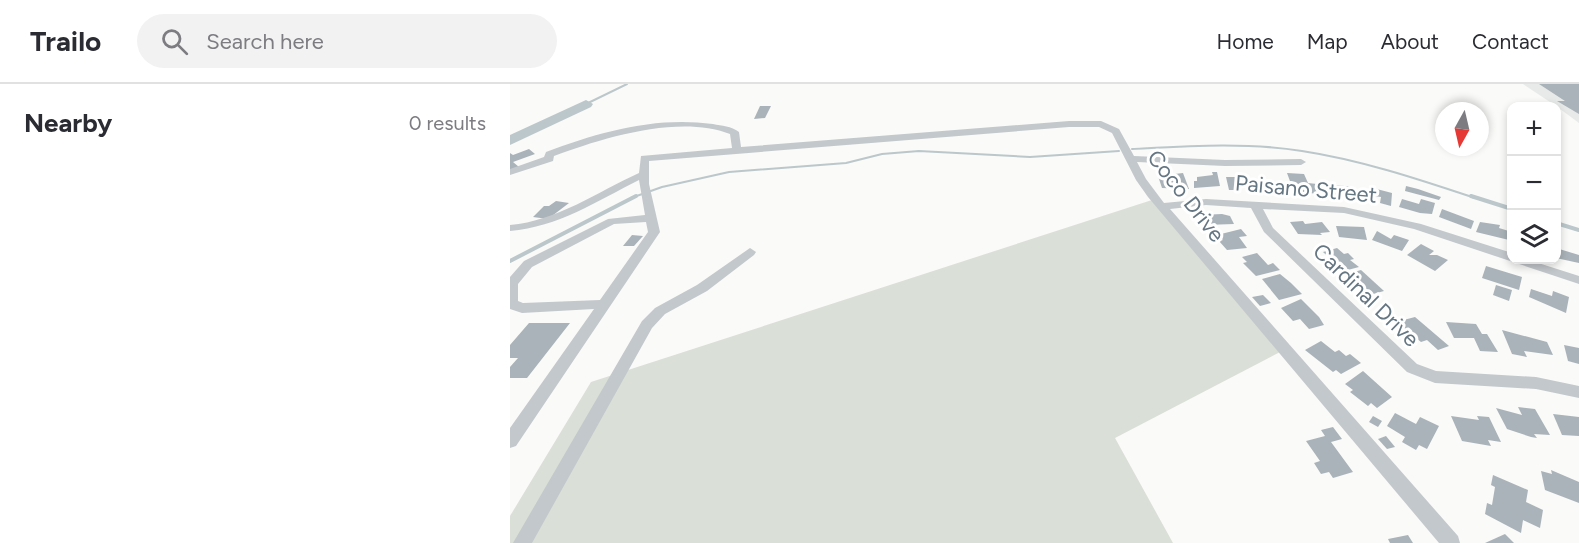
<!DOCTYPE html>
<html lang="en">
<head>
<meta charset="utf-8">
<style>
  body { margin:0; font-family:Figtree,sans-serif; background:#f2f2f3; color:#2b2b33 }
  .controls { position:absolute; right:18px; top:18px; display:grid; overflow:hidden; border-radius:12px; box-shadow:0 3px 9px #0003 }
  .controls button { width:54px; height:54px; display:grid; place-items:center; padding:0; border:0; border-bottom:2px solid #e1e1e2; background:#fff; color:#2b2b33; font:30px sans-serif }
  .compass { position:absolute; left:925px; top:18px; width:54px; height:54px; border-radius:50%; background:#fff; box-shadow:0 3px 9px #0003; rotate:188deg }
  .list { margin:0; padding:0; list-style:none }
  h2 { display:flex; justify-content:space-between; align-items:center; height:78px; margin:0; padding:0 24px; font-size:26px }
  h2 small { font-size:20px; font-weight:400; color:#7c7c81 }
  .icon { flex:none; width:33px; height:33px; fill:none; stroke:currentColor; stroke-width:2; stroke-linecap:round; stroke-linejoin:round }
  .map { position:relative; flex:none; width:1069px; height:459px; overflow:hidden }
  header { display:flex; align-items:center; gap:36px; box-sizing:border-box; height:84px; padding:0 30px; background:#fff; border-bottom:2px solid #e1e1e2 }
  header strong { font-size:28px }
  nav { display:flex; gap:33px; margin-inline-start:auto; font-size:21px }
  .search { width:420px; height:54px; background:#f2f2f3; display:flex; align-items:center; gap:15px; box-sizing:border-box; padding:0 21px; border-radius:33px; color:#7c7c81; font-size:22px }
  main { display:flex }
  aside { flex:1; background:#fff }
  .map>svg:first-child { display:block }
  .built { fill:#e8e9e9 }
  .green { fill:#dadfd7 }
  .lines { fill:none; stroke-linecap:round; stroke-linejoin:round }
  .stream-far1 { stroke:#bbc7cb; stroke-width:2 }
  .stream { stroke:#bbc7cb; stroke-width:4 }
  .river { fill:#bbc7cb; fill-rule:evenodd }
  .building { fill:#aab3b9 }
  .minor { fill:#c3c8cc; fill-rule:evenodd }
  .labels { text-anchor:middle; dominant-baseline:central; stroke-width:6; stroke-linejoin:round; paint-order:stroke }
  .street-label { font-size:22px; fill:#657683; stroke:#fff }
</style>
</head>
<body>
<header>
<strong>Trailo</strong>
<div class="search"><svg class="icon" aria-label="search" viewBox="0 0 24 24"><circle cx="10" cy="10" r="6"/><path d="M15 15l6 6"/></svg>Search here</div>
<nav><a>Home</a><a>Map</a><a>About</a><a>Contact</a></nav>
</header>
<main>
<aside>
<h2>Nearby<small>0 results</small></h2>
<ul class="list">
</ul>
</aside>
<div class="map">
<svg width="1069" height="459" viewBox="0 0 1069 459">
  <rect width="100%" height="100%" fill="#fafaf8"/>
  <polygon class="built" points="1013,0 1069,0 1069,39 1046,22"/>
  <polygon class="green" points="642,116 770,268 605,354 663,459 0,459 0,432 81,298"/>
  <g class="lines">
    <g class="stream-far1">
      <polyline points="76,20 117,0"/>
      <path d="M622 65C678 62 736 58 792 67 851 76 908 95 965 114"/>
      <polyline points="121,114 152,103 219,88 336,79 372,70 409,67 520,73 609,67"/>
    </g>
    <g class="stream">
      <polyline points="961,112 1002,125"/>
      <polyline points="1046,139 1069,146"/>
      <polyline points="0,177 126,112"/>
    </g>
    <polygon class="river" points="76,16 83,20 81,23 0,61 0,51"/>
  </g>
  <g class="building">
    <polygon points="1029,0 1069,0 1069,30 1047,17 1055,17"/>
    <polygon points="250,22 261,22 255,34 244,35"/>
    <polygon points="19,65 25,70 3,78 9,83 0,86 0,69 3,71"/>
    <polygon points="702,88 707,88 710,102 684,104 684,97 687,97 687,93 703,91"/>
    <polygon points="673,89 679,105 652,104 648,92"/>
    <polygon points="777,89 794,90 798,99 807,100 811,110 784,108"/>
    <polygon points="725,91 734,91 737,103 730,102 731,106 719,106 716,93 725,93"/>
    <polygon points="747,96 774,98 778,109 750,106"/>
    <polygon points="818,100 842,103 847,112 819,111 815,101 819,102"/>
    <polygon points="896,102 908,105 931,113 929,116 895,107"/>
    <polygon points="859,103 882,109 881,122 870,119 871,113 858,111"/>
    <polygon points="892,115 909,120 911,115 925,119 922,130 910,129 889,123"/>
    <polygon points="46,117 59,119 38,135 23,133 34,122 39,122"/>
    <polygon points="932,125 964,137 961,145 929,133"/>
    <polygon points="712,130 720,132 724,140 695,141 690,131"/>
    <polygon points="793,137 795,140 812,138 820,148 810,149 812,151 788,150 780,138"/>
    <polygon points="970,138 990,141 989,144 1002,148 999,156 966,148"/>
    <polygon points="826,142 854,143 857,156 829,153"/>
    <polygon points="731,145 737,152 729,153 737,164 717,166 709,157 713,156 707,151"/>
    <polygon points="867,147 881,155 884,151 899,156 892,167 862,156"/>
    <polygon points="122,151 133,152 124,162 113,162"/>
    <polygon points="911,160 924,167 919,171 927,171 938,176 925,187 897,171"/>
    <polygon points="827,164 834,170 838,169 844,175 840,176 849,183 830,188 821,180 825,179 813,168"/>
    <polygon points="1046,164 1069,171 1069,179 1046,174"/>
    <polygon points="747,169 758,181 763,179 770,186 746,192 733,179 737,178 732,173"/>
    <polygon points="976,182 1012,193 1009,206 972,194"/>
    <polygon points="851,186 874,207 856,212 834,191"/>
    <polygon points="770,190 781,199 792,210 769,216 752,195"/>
    <polygon points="986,201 1002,206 999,217 983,211"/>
    <polygon points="1021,205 1042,212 1043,207 1059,213 1056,229 1019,213"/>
    <polygon points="753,211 761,219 750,222 742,213"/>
    <polygon points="791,215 809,233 814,241 799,245 790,235 783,237 771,224"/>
    <polygon points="905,233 939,262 928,266 917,256 911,258 886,238"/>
    <polygon points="936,238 966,240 972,250 977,250 988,268 970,267 964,254 944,254"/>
    <polygon points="19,239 60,239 17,294 0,294 0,283 8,274 0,274 0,261"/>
    <polygon points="992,246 1037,258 1043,271 1014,267 1017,273 1002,270"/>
    <polygon points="811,257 825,268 829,266 836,272 840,270 851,279 831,290 826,286 823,288 795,266"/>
    <polygon points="1054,261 1069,264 1069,280 1058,277"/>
    <polygon points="853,287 882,313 867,324 861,319 858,322 840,308 843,306 835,300"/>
    <polygon points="1008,323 1025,325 1040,351 1024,350 1027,354 1021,353 997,345 986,324 1012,331"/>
    <polygon points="885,329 906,340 910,333 929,342 917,365 909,361 906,366 892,358 895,353 877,342"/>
    <polygon points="1043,330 1069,333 1069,352 1052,351"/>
    <polygon points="863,332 872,337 868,343 859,338"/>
    <polygon points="941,332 969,336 967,332 979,333 991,358 978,356 981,362 952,357"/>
    <polygon points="823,343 832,355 821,358 843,388 823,394 819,388 811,390 804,379 810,377 796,357 815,352 811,346"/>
    <polygon points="876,352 885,363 877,365 868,355"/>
    <polygon points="1041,386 1069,398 1069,419 1035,406 1031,387 1042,390"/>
    <polygon points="983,391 1018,406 1016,418 1033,426 1030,444 1013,436 1011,449 975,430 977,419 982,421 985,403 981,401"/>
    <polygon points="995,450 1004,459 975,459"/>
    <polygon points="898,451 903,459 880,459 878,455"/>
  </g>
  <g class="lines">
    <g class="minor">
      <path d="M559 37H591L609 45 624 72 715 76 791 75 796 78 791 81 715 82 627 78 636 95 654 119 696 115 834 123 911 140 1002 169V176H1019L1069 192V200L904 145 834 129 753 125 763 144 907 280 926 287 1026 293 1069 302V314L1026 305 925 299 897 288 754 148 741 124 696 121 660 125 948 452 950 459H929L638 113 626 96 602 49 589 43H559L139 77V100L150 148 6 362 0 364V344L84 225 12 229 0 225V193L14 177 98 135 135 131 129 96C87 117 48 143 0 147V141C47 137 87 108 129 89L131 72 222 64 220 50C169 30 92 54 44 72L43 77 0 91V85L34 73 36 68C89 48 145 32 203 40 212 42 221 42 229 48L231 63ZM136 138 138 148 90 216 13 219 8 217V200L22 183 104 140Z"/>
      <polygon points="240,164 246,168 244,171 197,207 155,230 142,244 22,459 3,459 132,237 145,224 187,201"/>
    </g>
  </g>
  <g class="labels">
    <g class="street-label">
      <text transform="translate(796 105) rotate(5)">Paisano Street</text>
      <text transform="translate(676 112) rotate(52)">Coco Drive</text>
      <text transform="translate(856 211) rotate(44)">Cardinal Drive</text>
    </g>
  </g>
</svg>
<div class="controls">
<button>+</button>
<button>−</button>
<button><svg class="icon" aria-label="layers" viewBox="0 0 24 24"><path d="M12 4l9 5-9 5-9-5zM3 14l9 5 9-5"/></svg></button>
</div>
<svg class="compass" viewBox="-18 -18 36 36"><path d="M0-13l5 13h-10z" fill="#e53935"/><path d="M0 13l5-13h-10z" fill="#7c7c81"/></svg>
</div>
</main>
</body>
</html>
